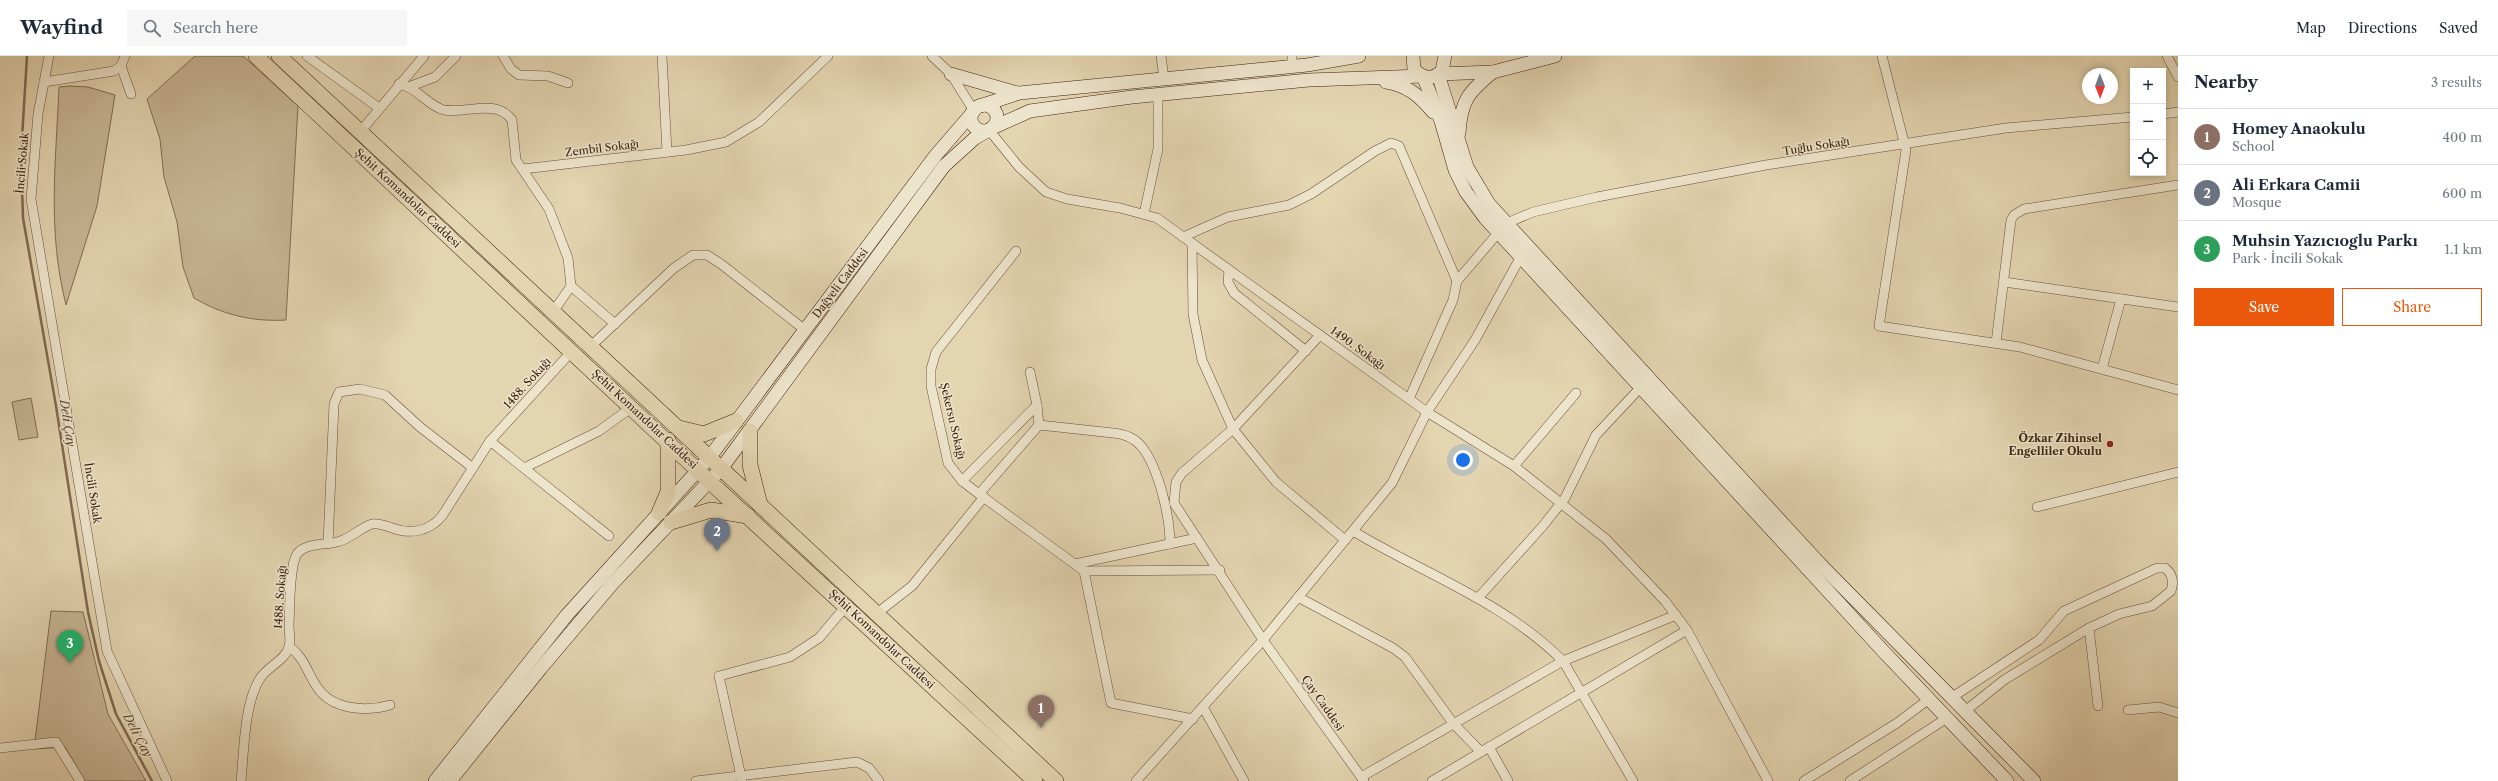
<!DOCTYPE html>
<html lang="en">
<head>
<meta charset="utf-8">
<style>
  body { margin:0; font-family:"Libre Caslon Text",serif; background:#f6f6f7; color:#1f2937 }
  .controls { position:absolute; right:12px; top:12px; display:grid; overflow:hidden; border-radius:0px; box-shadow:0 2px 6px #0003 }
  .controls button { width:36px; height:36px; display:grid; place-items:center; padding:0; border:0; border-bottom:1px solid #e0e1e3; background:#fff; color:#1f2937; font:20px sans-serif }
  .compass { position:absolute; left:2082px; top:12px; width:36px; height:36px; border-radius:50%; background:#fff; box-shadow:0 2px 6px #0003; rotate:179deg }
  .you { position:absolute; left:1463px; top:404px; width:14px; height:14px; margin:-10px; border:3px solid #fff; border-radius:50%; background:#1a73e8; box-shadow:0 0 0 6px #1a73e833 }
  .badge { display:grid; place-items:center; width:26px; height:26px; border-radius:50%; background:#ea580c; color:#fff; font-size:13px; font-weight:700 }
  .pin { position:absolute; translate:-50% -33px; filter:drop-shadow(0 1px 2px #0008) }
  .pin::after { content:''; position:absolute; top:21px; width:14px; height:12px; background:inherit; clip-path:polygon(0 0,100% 0,50% 100%) }
  .list { margin:0; padding:0; list-style:none }
  h2 { display:flex; justify-content:space-between; align-items:center; height:52px; margin:0; padding:0 16px; font-size:17px }
  h2 small { font-size:13px; font-weight:400; color:#747a83 }
  .list li { display:grid; grid-template-columns:26px 1fr auto; gap:12px; align-items:center; box-sizing:border-box; height:56px; padding:0 16px; border-top:1px solid #e0e1e3 }
  .list b { display:block; font-size:15px; white-space:nowrap }
  .list p { margin:0; font-size:13px; white-space:nowrap; color:#747a83 }
  .list em { font-size:13px; font-style:normal; color:#747a83 }
  .actions { display:flex; gap:8px; padding:12px 16px }
  .actions a { flex:1; padding:9px 0; border:1px solid #ea580c; border-radius:0px; text-align:center; font-size:14px; color:#ea580c }
  .actions .main { background:#ea580c; color:#fff }
  .icon { flex:none; width:22px; height:22px; fill:none; stroke:currentColor; stroke-width:2; stroke-linecap:round; stroke-linejoin:round }
  .map { position:relative; flex:none; width:2178px; height:725px; overflow:hidden }
  header { display:flex; align-items:center; gap:24px; box-sizing:border-box; height:56px; padding:0 20px; background:#fff; border-bottom:1px solid #e0e1e3 }
  header strong { font-size:19px }
  nav { display:flex; gap:22px; margin-inline-start:auto; font-size:14px }
  .search { width:280px; height:36px; background:#f6f6f7; display:flex; align-items:center; gap:10px; box-sizing:border-box; padding:0 14px; border-radius:0px; color:#747a83; font-size:15px }
  main { display:flex }
  aside { flex:1; background:#fff }
  .map>svg:first-child { display:block }
  .green { fill:#c8b796; stroke:#846c54 }
  .lines { fill:none; stroke-linecap:round; stroke-linejoin:round }
  .stream { stroke:#816951; stroke-width:2.5 }
  .street-casing { stroke:#694f39; stroke-width:10 }
  .secondary-casing { stroke:#402211; stroke-width:14 }
  .primary-casing { stroke:#402211; stroke-width:16 }
  .street { stroke:#ede4cc; stroke-width:9 }
  .secondary { stroke:#ede4cc; stroke-width:13 }
  .primary { stroke:#e4d5b1; stroke-width:15 }
  .poi-dot { fill:#8f2418; stroke:#ede4cc; stroke-width:1.5 }
  .labels { text-anchor:middle; dominant-baseline:central; stroke-width:3; stroke-linejoin:round; paint-order:stroke }
  .street-label { font-size:11px; fill:#402211; stroke:#ede4cc }
  .poi-label { font-size:11px; font-weight:bold; fill:#402211; stroke:#ede4cc; text-anchor:end }
  .water-label { font-size:12px; font-style:italic; fill:#604531; stroke:#ede4cc }
</style>
</head>
<body>
<header>
<strong>Wayfind</strong>
<div class="search"><svg class="icon" aria-label="search" viewBox="0 0 24 24"><circle cx="10" cy="10" r="6"/><path d="M15 15l6 6"/></svg>Search here</div>
<nav><a>Map</a><a>Directions</a><a>Saved</a></nav>
</header>
<main>
<div class="map">
<svg width="2178" height="725" viewBox="0 0 2178 725">
  <rect width="100%" height="100%" fill="#e4d5b1"/>
  <filter id="stains"><feTurbulence type="fractalNoise" baseFrequency=".005" numOctaves="4"/><feColorMatrix values="0 0 0 0 .2 0 0 0 0 .09 0 0 0 0 .02 0 0 0 .5 -.17"/></filter>
  <radialGradient id="worn" r=".72"><stop offset=".6" stop-color="#630" stop-opacity="0"/><stop offset="1" stop-color="#630" stop-opacity=".3"/></radialGradient>
  <g class="green">
    <path d="M195 0H243L298 50 286 264C253 266 223 259 194 242L183 211 177 166 164 121 160 83 147 43Z"/>
    <path d="M69 30 88 31 115 39 97 150 66 249C47 173 56 107 59 31Z"/>
    <polygon points="31,342 38,381 19,384 12,346"/>
    <polygon points="51,555 83,556 108,658 146,725 85,725 65,691 34,693"/>
  </g>
  <g class="lines">
    <polyline class="stream" points="27,0 21,99 23,162 56,350 88,556 99,605 116,658 152,725"/>
    <g class="street-casing">
      <g id="street">
        <polyline points="49,0 38,58 31,143 107,595 167,725"/>
        <polyline points="307,0 379,52"/>
        <polyline points="503,0 511,13 519,19 548,20 568,27"/>
        <polyline points="662,0 667,96"/>
        <polyline points="932,0 951,18 974,55"/>
        <polyline points="1161,0 1164,23"/>
        <polyline points="1882,0 1906,94 1879,270 2020,291 2178,334"/>
        <polyline points="2167,0 2178,21"/>
        <polyline points="121,10 131,38"/>
        <polyline points="1292,10 1292,0"/>
        <polyline points="44,26 114,15 121,10 125,0"/>
        <path d="M399 28C418 32 428 50 444 54 466 58 496 42 512 64L516 104 549 153 568 202 571 230 553 256"/>
        <polyline points="411,30 435,21 456,0"/>
        <polyline points="2163,58 2178,56"/>
        <polyline points="989,74 1019,111 1046,136 1067,143 1120,152 1157,162 1427,356 1514,410 1606,483 1665,545 1687,574 1768,725"/>
        <polyline points="360,76 424,0"/>
        <polyline points="523,113 686,94 726,86 759,66 828,0"/>
        <polyline points="1144,158 1158,93 1158,39"/>
        <polyline points="1507,167 1533,156 1597,141 1766,109 2006,72 2133,61"/>
        <polyline points="1183,181 1228,161 1289,149 1311,138 1375,95 1391,87 1399,90 1457,225"/>
        <polyline points="1192,187 1193,258 1202,304 1233,373 1182,417 1176,426 1174,447 1263,584 1364,725"/>
        <polyline points="1229,214 1228,226 1234,237 1306,295"/>
        <polyline points="2004,226 2178,251"/>
        <polyline points="571,230 615,268"/>
        <polyline points="1320,279 1233,373 1276,426 1345,484"/>
        <polyline points="1996,287 2011,164 2014,159 2024,153 2178,129"/>
        <polyline points="590,291 674,212 693,199 707,199 721,208 805,274"/>
        <polyline points="2102,313 2121,243"/>
        <polyline points="1030,316 1037,349 1039,369 979,438 1084,515"/>
        <polyline points="1409,343 1453,244 1457,225 1498,177"/>
        <path d="M1039 369 1113 377C1124 378 1135 382 1142 391 1159 413 1170 461 1170 488"/>
        <polyline points="490,385 609,480"/>
        <polyline points="1514,410 1576,337"/>
        <polyline points="524,412 599,375 632,351"/>
        <polyline points="962,425 1037,349"/>
        <polyline points="979,438 962,425 948,407 931,330 931,313 936,296 1016,195"/>
        <polyline points="2037,451 2178,416"/>
        <path d="M1353 475C1424 518 1503 545 1563 605L1633 725"/>
        <polyline points="328,488 334,348 339,336 360,333 385,339 420,371 473,412"/>
        <polyline points="1075,508 1197,482"/>
        <polyline points="1298,541 1393,592 1405,601 1453,667 1481,696"/>
        <polyline points="1478,542 1542,471 1565,442 1596,379 1640,332"/>
        <polyline points="876,558 912,530 984,441"/>
        <polyline points="2089,572 2098,650"/>
        <path d="M289 590C304 601 307 616 317 631 332 654 366 656 390 649"/>
        <path d="M1951 642 2039 584 2064 555 2157 512H2165C2173 518 2174 526 2171 535L2152 550 2119 558 2089 572 2004 624 1964 656"/>
        <polyline points="1203,651 1244,725"/>
        <polyline points="2128,654 2159,651 2178,657"/>
        <polyline points="1193,663 1111,647 1084,515 1220,514"/>
        <polyline points="1489,691 1508,725"/>
        <polyline points="0,692 56,686 80,725"/>
        <polyline points="1361,721 1563,605 1676,559"/>
        <path d="M241 725C244 695 244 650 259 624 266 611 285 605 289 591 291 584 289 576 289 569 290 553 289 510 297 498 305 487 325 489 337 486 350 483 360 472 372 468 379 467 386 470 392 472 411 479 430 475 442 460L490 385 572 295"/>
        <polyline points="696,725 857,706 869,712 879,725"/>
        <polyline points="742,725 719,620 790,601 819,582 846,550"/>
        <polyline points="1136,725 1263,584 1392,427 1427,356 1475,284 1520,202"/>
        <polyline points="1432,725 1687,574"/>
        <polyline points="1804,725 1897,667 1929,643"/>
        <polyline points="1850,725 1947,662"/>
      </g>
    </g>
    <g class="secondary-casing">
      <g id="secondary">
        <path d="M1413 0 1414 13C1423 23 1433 24 1442 15L1445 0"/>
        <polyline points="1555,0 1493,16 1438,18 1467,111 1489,148 1820,508 2034,725"/>
        <polyline points="951,18 1017,37"/>
        <path d="M1386 26C1407 29 1420 40 1433 56"/>
        <circle cx="984" cy="62" r="13"/>
        <polyline points="980,50 1019,37 1307,9 1359,0"/>
        <polyline points="992,72 1030,55 1132,41 1309,24 1423,20 1441,65 1455,114 1466,136 1485,162 1884,596 2007,725"/>
        <path d="M1459 77C1461 45 1468 36 1493 16"/>
        <polyline points="435,725 566,560 709,402 936,99 974,55"/>
        <polyline points="450,725 541,612 612,528 721,413 944,110 975,82 989,74"/>
      </g>
    </g>
    <g class="primary-casing">
      <g id="primary">
        <polyline points="256,0 710,426 1035,725"/>
        <polyline points="279,0 1056,725"/>
        <polyline points="679,372 704,378 736,365"/>
        <polyline points="750,375 750,409 760,449"/>
        <polyline points="659,457 668,436 668,384"/>
        <polyline points="671,466 711,454 748,460"/>
      </g>
    </g>
    <use href="#street" class="street"/>
    <use href="#secondary" class="secondary"/>
    <use href="#primary" class="primary"/>
  </g>
  <circle class="poi-dot" cx="2110" cy="388" r="4"/>
  <g class="labels">
    <g class="street-label">
      <text transform="translate(1816 90) rotate(-9)">Tuğlu Sokağı</text>
      <text transform="translate(602 92) rotate(-7)">Zembil Sokağı</text>
      <text transform="translate(22 107) rotate(-85)">İncili Sokak</text>
      <text transform="translate(408 142) rotate(43)">Şehit Komandolar Caddesi</text>
      <text transform="translate(840 227) rotate(-53)">Dağyeli Caddesi</text>
      <text transform="translate(1358 292) rotate(36)">1490. Sokağı</text>
      <text transform="translate(527 327) rotate(-48)">1488. Sokağı</text>
      <text transform="translate(645 363) rotate(43)">Şehit Komandolar Caddesi</text>
      <text transform="translate(953 365) rotate(77)">Şekersu Sokağı</text>
      <text transform="translate(93 437) rotate(81)">İncili Sokak</text>
      <text transform="translate(280 541) rotate(-86)">1488. Sokağı</text>
      <text transform="translate(882 583) rotate(43)">Şehit Komandolar Caddesi</text>
      <text transform="translate(1323 647) rotate(55)">Çay Caddesi</text>
    </g>
    <g class="poi-label">
      <text x="2102" y="382">Özkar Zihinsel<tspan x="2102" dy="13">Engelliler Okulu</tspan></text>
    </g>
    <g class="water-label">
      <text transform="translate(68 367) rotate(81)">Deli Çay</text>
      <text transform="translate(138 679) rotate(62)">Deli Çay</text>
    </g>
  </g>
  <rect width="100%" height="100%" filter="url(#stains)"/>
  <rect width="100%" height="100%" fill="url(#worn)"/>
</svg>
<div class="controls">
<button>+</button>
<button>−</button>
<button><svg class="icon" aria-label="locate" viewBox="0 0 24 24"><circle cx="12" cy="12" r="6"/><path d="M12 2v4M12 18v4M2 12h4M18 12h4"/></svg></button>
</div>
<svg class="compass" viewBox="-18 -18 36 36"><path d="M0-13l5 13h-10z" fill="#e53935"/><path d="M0 13l5-13h-10z" fill="#747a83"/></svg>
<div class="you"></div>
<div class="pin badge" style="left:1041px;top:672px;background:#8d6e63">1</div>
<div class="pin badge" style="left:717px;top:495px;background:#6b7280">2</div>
<div class="pin badge" style="left:70px;top:607px;background:#2e9e5b">3</div>
</div>
<aside>
<h2>Nearby<small>3 results</small></h2>
<ul class="list">
<li><span class="badge" style="background:#8d6e63">1</span><div><b>Homey Anaokulu</b><p>School</p></div><em>400 m</em></li>
<li><span class="badge" style="background:#6b7280">2</span><div><b>Ali Erkara Camii</b><p>Mosque</p></div><em>600 m</em></li>
<li><span class="badge" style="background:#2e9e5b">3</span><div><b>Muhsin Yazıcıoglu Parkı</b><p>Park · İncili Sokak</p></div><em>1.1 km</em></li>
</ul>
<div class="actions"><a class="main">Save</a><a>Share</a></div>
</aside>
</main>
</body>
</html>
